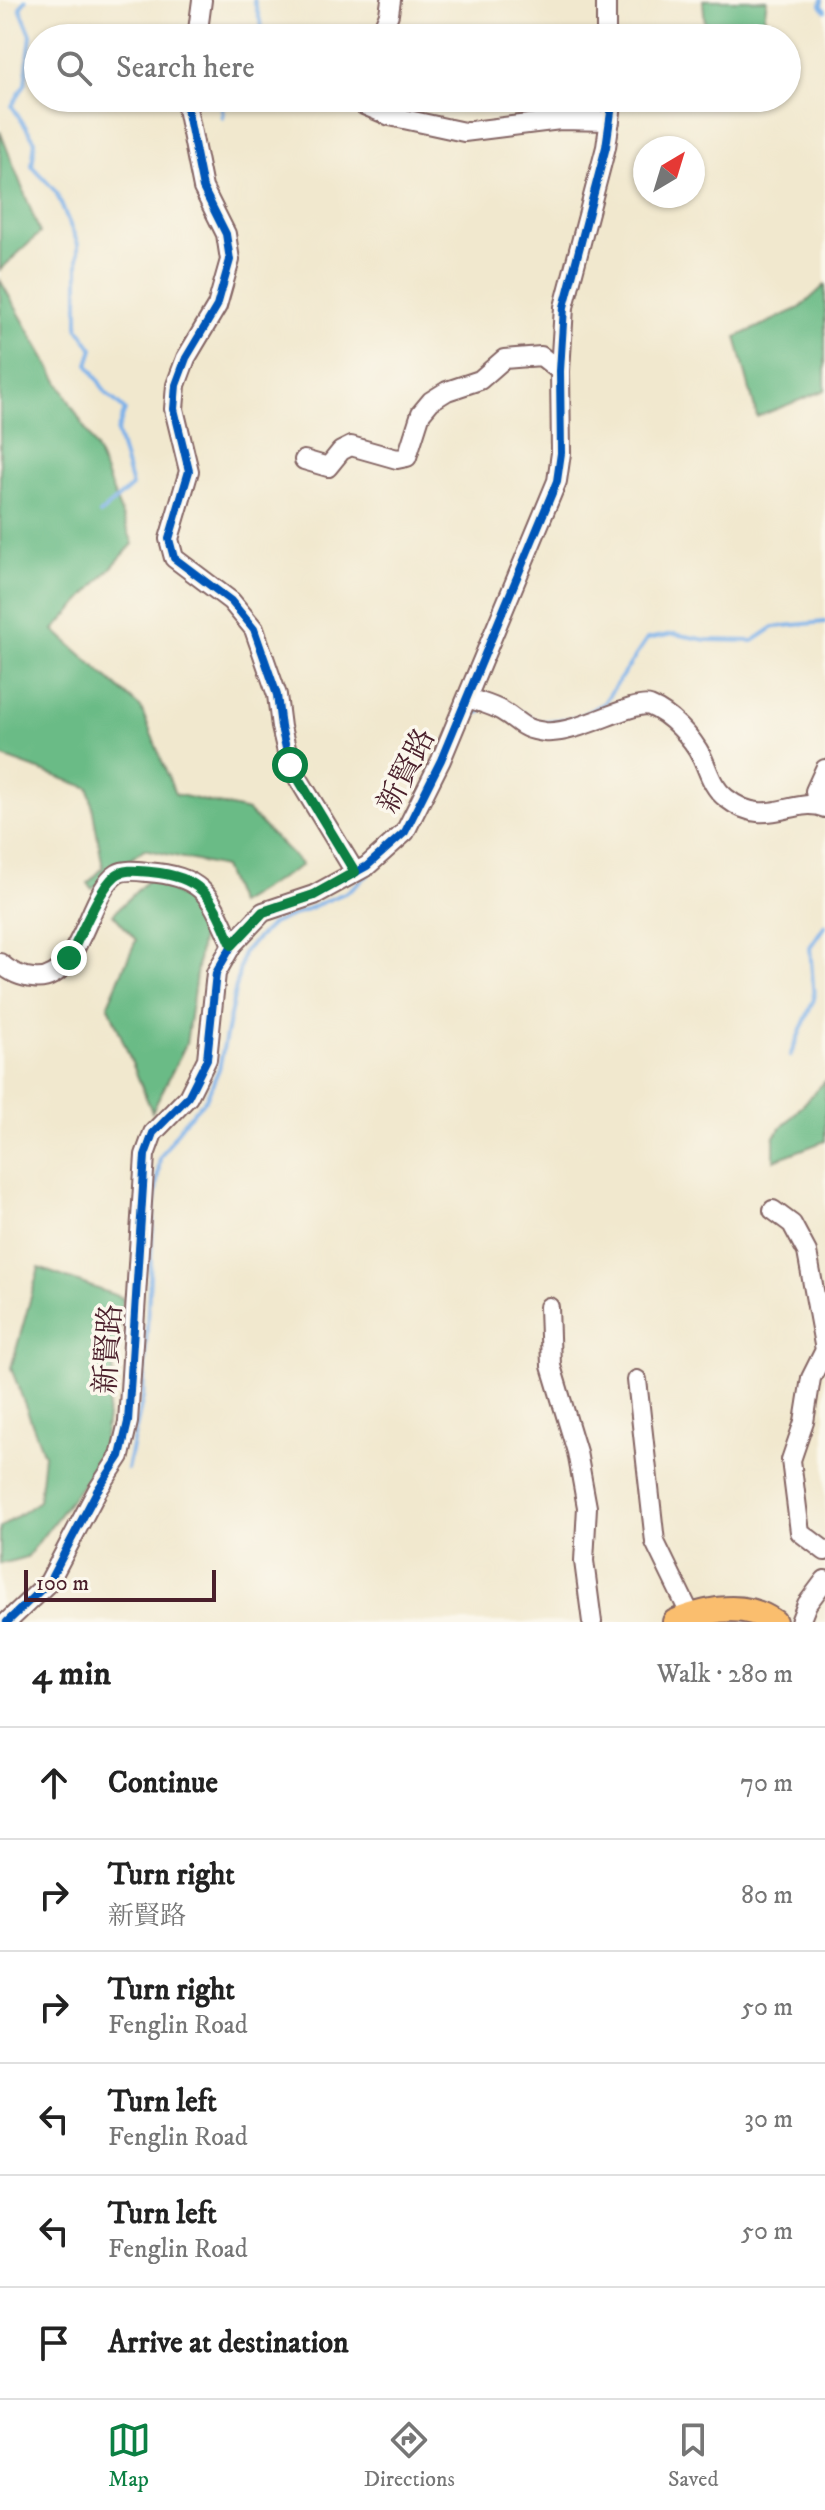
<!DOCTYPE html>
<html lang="en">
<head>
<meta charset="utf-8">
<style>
  body { margin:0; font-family:"IM FELL DW Pica","Noto Serif TC",serif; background:#f6f6f6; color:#222 }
  .compass { position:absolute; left:633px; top:136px; width:72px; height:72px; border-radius:50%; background:#fff; box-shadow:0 2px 6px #0004; rotate:38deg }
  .scale { position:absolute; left:24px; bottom:20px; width:192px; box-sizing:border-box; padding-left:8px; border:4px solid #4a1f2b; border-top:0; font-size:22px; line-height:28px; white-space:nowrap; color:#4a1f2b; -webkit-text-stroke:6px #fbf7ec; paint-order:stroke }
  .stop { position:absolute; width:24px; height:24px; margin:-18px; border:6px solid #0b8043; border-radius:50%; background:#fff }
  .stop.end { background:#0b8043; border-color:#fff; box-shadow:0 2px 8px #0008 }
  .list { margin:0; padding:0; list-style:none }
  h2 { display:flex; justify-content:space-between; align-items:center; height:104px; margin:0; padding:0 32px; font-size:34px }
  h2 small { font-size:26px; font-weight:400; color:#767676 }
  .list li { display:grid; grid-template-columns:52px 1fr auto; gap:24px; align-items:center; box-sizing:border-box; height:112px; padding:0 32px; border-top:2px solid #e0e0e0 }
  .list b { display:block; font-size:30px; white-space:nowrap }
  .list p { margin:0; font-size:26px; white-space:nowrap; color:#767676 }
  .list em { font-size:26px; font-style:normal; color:#767676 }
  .icon { flex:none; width:44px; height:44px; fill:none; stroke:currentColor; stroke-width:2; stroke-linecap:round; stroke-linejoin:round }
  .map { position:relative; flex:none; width:825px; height:1622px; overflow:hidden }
  .search { position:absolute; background:#fff; box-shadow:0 2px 6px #0004; left:24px; right:24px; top:24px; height:88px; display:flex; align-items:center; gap:20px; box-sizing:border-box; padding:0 28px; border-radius:44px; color:#767676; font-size:30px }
  .sheet { height:776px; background:#fff }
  nav { display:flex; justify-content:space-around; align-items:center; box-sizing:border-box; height:112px; border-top:2px solid #e0e0e0; background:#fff; font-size:22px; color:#767676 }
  nav a { display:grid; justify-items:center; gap:4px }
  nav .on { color:#0b8043 }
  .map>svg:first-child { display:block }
  .forest { fill:#6bbb86; stroke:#5a6d58; stroke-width:2 }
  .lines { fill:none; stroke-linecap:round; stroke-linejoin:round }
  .stream { stroke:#7ab0e9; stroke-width:4 }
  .minor-casing { stroke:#846564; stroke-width:22 }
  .major-casing { stroke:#846564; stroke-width:28 }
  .minor { stroke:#fff; stroke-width:18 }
  .major { stroke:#fabe6e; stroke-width:24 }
  .cycleway-casing { stroke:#fbf7ec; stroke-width:13 }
  .cycleway { stroke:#0057b8; stroke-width:8 }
  .route { stroke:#0b8043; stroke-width:10 }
  .labels { text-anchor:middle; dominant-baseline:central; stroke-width:7; stroke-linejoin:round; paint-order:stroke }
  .street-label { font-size:30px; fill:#4a1f2b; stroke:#fbf7ec }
</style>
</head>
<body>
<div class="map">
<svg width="825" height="1622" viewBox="0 0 825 1622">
  <rect width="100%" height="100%" fill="#fbf7ec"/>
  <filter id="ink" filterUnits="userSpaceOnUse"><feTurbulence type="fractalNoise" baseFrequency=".0125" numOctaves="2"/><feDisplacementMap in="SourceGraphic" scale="16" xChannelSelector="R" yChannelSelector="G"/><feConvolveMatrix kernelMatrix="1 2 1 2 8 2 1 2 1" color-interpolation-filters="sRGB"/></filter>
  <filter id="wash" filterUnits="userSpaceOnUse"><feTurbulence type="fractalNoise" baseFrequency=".006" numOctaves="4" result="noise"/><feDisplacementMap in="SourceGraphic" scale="32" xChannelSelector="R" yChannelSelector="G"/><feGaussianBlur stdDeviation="1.8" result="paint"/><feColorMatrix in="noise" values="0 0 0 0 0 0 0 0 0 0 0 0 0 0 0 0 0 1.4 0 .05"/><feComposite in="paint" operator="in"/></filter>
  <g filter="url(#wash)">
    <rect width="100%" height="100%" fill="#f1e8ce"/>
    <g class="forest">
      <polygon points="703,0 767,0 761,38 706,38"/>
      <polygon points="0,131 40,233 0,270"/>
      <polygon points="0,280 96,448 133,544 54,630 141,708 175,794 248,811 302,865 238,904 223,867 144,849 92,889 88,883 103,868 89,788 0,756"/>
      <polygon points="825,285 825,390 757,417 736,337 800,308"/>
      <polygon points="151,877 205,913 186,1044 152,1112 108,1004 136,940 113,914"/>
      <polygon points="825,1081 825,1141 774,1160 774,1136"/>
      <polygon points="39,1268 123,1298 101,1460 27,1557 0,1564 0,1528 39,1501 44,1455 11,1368"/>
    </g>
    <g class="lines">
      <g class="stream">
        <polyline points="26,0 20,8 31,35 25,84 12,106 35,141 32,166 56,192 78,244 78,328 93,349 88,364 106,393 125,410 117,432 132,486 100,514"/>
        <polyline points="254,0 265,38"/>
        <polyline points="822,0 821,5 825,11"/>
        <polyline points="221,98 223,118"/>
        <polyline points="515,709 539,722 576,718 603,704 647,639 674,634 706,640 753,641 774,627 825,622"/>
        <polyline points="413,834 438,795 469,723 476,713 481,712"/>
        <polyline points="790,1056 814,999 810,947 825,925"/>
        <polyline points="127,1469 143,1397 154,1206 160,1158 184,1122 206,1099 219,1069 243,952 272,924 347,892 368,875"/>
      </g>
    </g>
  </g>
  <g filter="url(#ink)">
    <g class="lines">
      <g class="minor-casing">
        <g id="minor">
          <polyline points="197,38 202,0"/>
          <polyline points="379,38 389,14 391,0"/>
          <polyline points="606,38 606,0"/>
          <polyline points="185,98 203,188 226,234 230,260 217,306 186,358 176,385 174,409 189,471 169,539 174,558 231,601 254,629 277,695 281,727 290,765 355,872"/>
          <polyline points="361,98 364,105 390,116 464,132 560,120 610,121"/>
          <polyline points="304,460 328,467 341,451 351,446 397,459 407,457 421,413 431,401 447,391 480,380 504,359 541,356 560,371"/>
          <path d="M468 698C479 702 492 705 502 711 521 722 520 729 545 732 577 735 633 700 650 706 670 714 692 737 702 757 709 772 712 787 726 798 768 831 793 795 825 808"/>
          <polyline points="817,804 815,791 825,769"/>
          <path d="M0 963C10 972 20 977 33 978 80 985 88 892 117 874 125 869 138 871 147 872 205 876 210 896 232 945"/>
          <polyline points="773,1210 792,1224 807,1252 825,1350 811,1378 804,1422 791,1460 800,1532 825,1551"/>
          <polyline points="549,1307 551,1366 577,1452 587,1507 584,1561 592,1622"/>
          <polyline points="637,1380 655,1542 691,1616"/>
          <polyline points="7,1622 49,1582 97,1491 120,1456 128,1422 145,1155 153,1133 188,1097 207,1059 216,973 232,945 263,912 314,895 367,866 405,832 441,760 557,481 561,453 560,371 564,307 606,147 613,98"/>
          <polyline points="800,1622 807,1604 825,1580"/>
        </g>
      </g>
      <g class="major-casing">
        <path id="major" d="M675 1622C707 1609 745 1601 774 1622"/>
      </g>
      <use href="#minor" class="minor"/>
      <use href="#major" class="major"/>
      <g class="cycleway-casing">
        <g id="cycleway">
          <polyline points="185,98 203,188 226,234 230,260 217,306 186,358 176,385 174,409 189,471 169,539 174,558 231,601 254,629 277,695 281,727 290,765 355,872"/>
          <polyline points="7,1622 49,1582 97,1491 120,1456 128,1422 145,1155 153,1133 188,1097 207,1059 216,973 232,945 263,912 314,895 367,866 405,832 441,760 557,481 561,453 560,371 564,307 606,147 613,98"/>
        </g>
      </g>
      <use href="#cycleway" class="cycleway"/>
    </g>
  </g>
  <g class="lines" filter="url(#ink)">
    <path class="route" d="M69 958C79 939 99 889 115 876 124 868 139 871 151 872 206 877 212 900 232 945L263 912 314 895 355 872 290 765"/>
  </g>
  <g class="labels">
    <g class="street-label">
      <text transform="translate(407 771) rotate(-63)">新賢路</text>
      <text transform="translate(109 1349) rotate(-86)">新賢路</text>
    </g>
  </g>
</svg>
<svg class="compass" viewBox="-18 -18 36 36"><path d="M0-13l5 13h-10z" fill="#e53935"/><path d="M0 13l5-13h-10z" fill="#767676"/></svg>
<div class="scale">100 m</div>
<div class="stop" style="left:290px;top:765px"></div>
<div class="stop end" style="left:69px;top:958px"></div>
<div class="search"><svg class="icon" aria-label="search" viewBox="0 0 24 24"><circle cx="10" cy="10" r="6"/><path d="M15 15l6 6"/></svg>Search here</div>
</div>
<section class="sheet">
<h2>4 min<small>Walk · 280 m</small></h2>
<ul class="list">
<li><svg class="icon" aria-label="ahead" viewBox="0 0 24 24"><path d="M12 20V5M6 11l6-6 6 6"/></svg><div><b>Continue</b></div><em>70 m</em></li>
<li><svg class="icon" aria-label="right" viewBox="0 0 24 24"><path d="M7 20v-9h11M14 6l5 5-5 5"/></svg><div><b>Turn right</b><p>新賢路</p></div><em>80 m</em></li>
<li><svg class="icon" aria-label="right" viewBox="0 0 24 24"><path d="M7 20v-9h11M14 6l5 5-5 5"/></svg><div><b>Turn right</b><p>Fenglin Road</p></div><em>50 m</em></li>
<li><svg class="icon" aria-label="left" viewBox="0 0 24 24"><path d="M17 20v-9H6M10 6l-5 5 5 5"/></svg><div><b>Turn left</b><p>Fenglin Road</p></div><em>30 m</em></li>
<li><svg class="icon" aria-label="left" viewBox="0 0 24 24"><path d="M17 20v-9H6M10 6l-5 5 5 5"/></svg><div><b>Turn left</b><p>Fenglin Road</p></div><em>50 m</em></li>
<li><svg class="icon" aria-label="arrive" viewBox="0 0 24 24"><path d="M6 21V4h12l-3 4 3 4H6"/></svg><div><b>Arrive at destination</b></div></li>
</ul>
</section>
<nav>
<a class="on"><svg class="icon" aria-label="map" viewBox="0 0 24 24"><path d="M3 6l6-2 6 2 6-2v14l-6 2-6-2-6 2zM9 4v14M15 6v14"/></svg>Map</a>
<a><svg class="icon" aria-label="directions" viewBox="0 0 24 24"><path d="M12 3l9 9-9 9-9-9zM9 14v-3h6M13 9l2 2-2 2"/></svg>Directions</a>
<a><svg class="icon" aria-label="saved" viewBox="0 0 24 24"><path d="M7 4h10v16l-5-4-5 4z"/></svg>Saved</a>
</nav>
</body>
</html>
